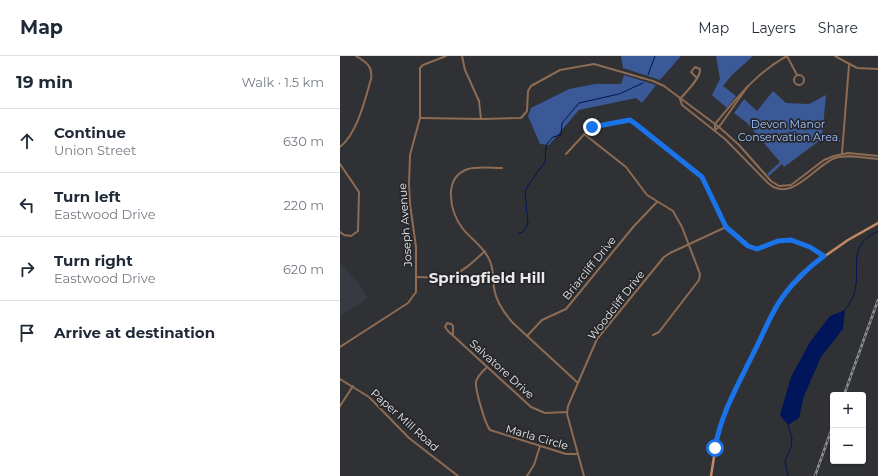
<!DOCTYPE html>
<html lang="en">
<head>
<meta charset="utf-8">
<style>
  body { margin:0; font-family:Montserrat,sans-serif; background:#f6f6f7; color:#1f2937 }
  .controls { position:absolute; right:12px; bottom:12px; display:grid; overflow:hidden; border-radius:4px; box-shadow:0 1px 3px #0004 }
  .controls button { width:36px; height:36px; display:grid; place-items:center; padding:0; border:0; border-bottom:1px solid #e0e1e3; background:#fff; color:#1f2937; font:20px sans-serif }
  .stop { position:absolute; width:12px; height:12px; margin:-9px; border:3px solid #1a73e8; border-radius:50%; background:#fff }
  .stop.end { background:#1a73e8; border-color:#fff; box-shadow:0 1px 4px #0008 }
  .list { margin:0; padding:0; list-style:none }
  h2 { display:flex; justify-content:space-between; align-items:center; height:52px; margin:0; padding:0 16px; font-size:17px }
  h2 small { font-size:13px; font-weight:400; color:#747a83 }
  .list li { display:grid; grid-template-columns:26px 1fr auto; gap:12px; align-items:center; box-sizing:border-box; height:64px; padding:0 16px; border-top:1px solid #e0e1e3 }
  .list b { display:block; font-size:15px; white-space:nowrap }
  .list p { margin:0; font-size:13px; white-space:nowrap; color:#747a83 }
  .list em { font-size:13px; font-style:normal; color:#747a83 }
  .icon { flex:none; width:22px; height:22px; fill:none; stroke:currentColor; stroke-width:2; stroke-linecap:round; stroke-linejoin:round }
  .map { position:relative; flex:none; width:538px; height:420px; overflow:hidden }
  header { display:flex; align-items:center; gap:24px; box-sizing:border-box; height:56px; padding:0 20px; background:#fff; border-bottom:1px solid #e0e1e3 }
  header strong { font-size:19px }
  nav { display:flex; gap:22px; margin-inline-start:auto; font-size:14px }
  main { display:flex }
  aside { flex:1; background:#fff }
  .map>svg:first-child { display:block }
  .built { fill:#363b42 }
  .green { fill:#3a5996 }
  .water { fill:#00155a }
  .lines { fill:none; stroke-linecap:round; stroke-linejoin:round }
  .stream { stroke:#00155a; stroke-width:1 }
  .minor { stroke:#8e6b53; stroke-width:2 }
  .secondary { stroke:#c38a65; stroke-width:2.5 }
  .rail-casing { stroke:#909193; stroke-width:2.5 }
  .rail { stroke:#26272a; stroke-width:1; stroke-dasharray:3; stroke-linecap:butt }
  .route { stroke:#1a73e8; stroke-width:5 }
  .labels { text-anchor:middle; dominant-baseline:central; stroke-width:3.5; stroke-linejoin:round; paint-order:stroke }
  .park-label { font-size:11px; fill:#a1c2ff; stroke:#26272a }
  .street-label { font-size:11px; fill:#e9e9eb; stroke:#26272a }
  .district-label { font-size:15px; font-weight:bold; fill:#e9e9eb; stroke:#26272a }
</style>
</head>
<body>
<header>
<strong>Map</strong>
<nav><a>Map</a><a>Layers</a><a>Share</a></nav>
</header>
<main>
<aside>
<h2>19 min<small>Walk · 1.5 km</small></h2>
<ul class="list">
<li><svg class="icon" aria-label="ahead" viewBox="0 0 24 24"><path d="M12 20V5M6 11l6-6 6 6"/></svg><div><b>Continue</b><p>Union Street</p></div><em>630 m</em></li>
<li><svg class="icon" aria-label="left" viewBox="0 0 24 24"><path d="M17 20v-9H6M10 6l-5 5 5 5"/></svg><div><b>Turn left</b><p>Eastwood Drive</p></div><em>220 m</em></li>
<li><svg class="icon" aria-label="right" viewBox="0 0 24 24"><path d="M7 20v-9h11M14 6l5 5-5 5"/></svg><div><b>Turn right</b><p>Eastwood Drive</p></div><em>620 m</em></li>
<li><svg class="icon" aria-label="arrive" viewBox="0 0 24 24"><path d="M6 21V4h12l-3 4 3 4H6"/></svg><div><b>Arrive at destination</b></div></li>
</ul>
</aside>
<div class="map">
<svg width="538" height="420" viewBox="0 0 538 420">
  <rect width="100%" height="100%" fill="#303134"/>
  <polygon class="built" points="0,207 17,225 28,242 0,260"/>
  <g class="green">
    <polygon points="281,0 341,0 320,24 283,12"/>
    <polygon points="376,0 413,0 391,20 383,30 396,40 387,52 372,39 380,23"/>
    <polygon points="284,19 316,29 302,47 296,42 239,54 209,89 200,88 188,60 191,52 229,33 255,28 281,28"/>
    <polygon points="433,35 446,47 469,48 486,39 482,82 500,84 500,86 479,85 444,111 442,108 429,120 427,118 440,106 406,66 394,57 404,43 417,55"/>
  </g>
  <polygon class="water" points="505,254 503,273 481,301 464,340 459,362 448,369 440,359 451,321 470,286 490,260"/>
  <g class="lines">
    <g class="stream">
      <polyline points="308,19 315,0"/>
      <polyline points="179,177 183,176 188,168 185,137 187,131 205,106 206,89 213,81 221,79 222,67 239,47 279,38 303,27"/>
      <path d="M505 254C508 249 513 243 514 238 522 212 505 191 538 175"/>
      <polyline points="448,420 445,405 451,391 452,382 448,369"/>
    </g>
    <g class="minor">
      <polyline points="447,0 457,19"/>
      <polyline points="495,0 517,12 538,13"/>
      <circle cx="459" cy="24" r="5"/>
      <path d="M340 43 342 49 385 83 428 127C451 148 474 110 495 102 508 98 524 102 538 103"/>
      <path d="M340 43C346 36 361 22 360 13L355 11 351 16 357 22"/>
      <polyline points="80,62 141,63 139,45 125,14 122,0"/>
      <polyline points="141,63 181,62 187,55 188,35 191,30 220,14 254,8 313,25 324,30 379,71 399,89 431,125 439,130 451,129 484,104 494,100 508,97 538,100"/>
      <path d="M375 73V68C396 43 417 16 447 0"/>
      <polyline points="375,74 379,71 408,30"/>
      <polyline points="244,78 286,111 307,139 333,155 342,171 360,218 359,224 319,276 313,279"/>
      <path d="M0 91C17 78 25 44 31 23 33 10 26 6 16 0"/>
      <polyline points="502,97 509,9"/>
      <polyline points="226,98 250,72 290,64 362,121 386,171 408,190 417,193 438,185 451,184 462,187 484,200"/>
      <polyline points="0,108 19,136 18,175 11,180 4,179 0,176"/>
      <path d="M162 112C151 112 138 110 128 113 102 122 110 156 123 173 131 183 143 190 149 203 154 212 153 222 154 232 156 246 164 257 173 267L238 327"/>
      <path d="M77 221C114 223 118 220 145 195"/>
      <polyline points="113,279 113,270 111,268 107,267 105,271 108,275 191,351 205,357 227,356"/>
      <polyline points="187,280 202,264 226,253 294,170 317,146"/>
      <polyline points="0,291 68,247 76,236 76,191 70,148 69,128 70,99 80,62 80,12 83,9 106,0"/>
      <path d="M147 311C143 315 137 320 136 326 135 333 145 368 150 374L226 398H238"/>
      <polyline points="0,323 29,341 69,382 118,420"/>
      <polyline points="0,350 13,330"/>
      <polyline points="187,420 194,409 200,390"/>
      <polyline points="244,420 227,358 228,350 257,283 324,201 330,197 386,171"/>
    </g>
    <polyline class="secondary" points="371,420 377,382 385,356 430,263 444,239 475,207 508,184 538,167"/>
    <g class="rail-casing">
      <g id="rail">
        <polyline points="504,339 538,244"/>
        <polyline points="475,420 493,369"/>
      </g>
    </g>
    <use href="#rail" class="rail"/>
  </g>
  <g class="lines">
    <path class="route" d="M252 71 290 64 297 69 362 121 386 171 408 190 417 193 438 185 451 184 470 191 484 200C469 211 455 224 444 239 431 256 424 277 414 296 399 327 381 357 375 392"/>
  </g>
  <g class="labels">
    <g class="park-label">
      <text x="448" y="68">Devon Manor<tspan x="448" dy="13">Conservation Area</tspan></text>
    </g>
    <g class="street-label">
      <text transform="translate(65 169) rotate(-94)">Joseph Avenue</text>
      <text transform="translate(249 212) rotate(-51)">Briarcliff Drive</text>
      <text transform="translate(276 249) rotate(-52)">Woodcliff Drive</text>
      <text transform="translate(162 313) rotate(42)">Salvatore Drive</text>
      <text transform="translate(65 364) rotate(42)">Paper Mill Road</text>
      <text transform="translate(197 381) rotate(16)">Marla Circle</text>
    </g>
    <g class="district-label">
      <text x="147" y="221">Springfield Hill</text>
    </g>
  </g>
</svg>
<div class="controls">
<button>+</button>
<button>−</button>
</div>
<div class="stop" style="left:375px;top:392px"></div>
<div class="stop end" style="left:252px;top:71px"></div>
</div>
</main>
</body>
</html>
